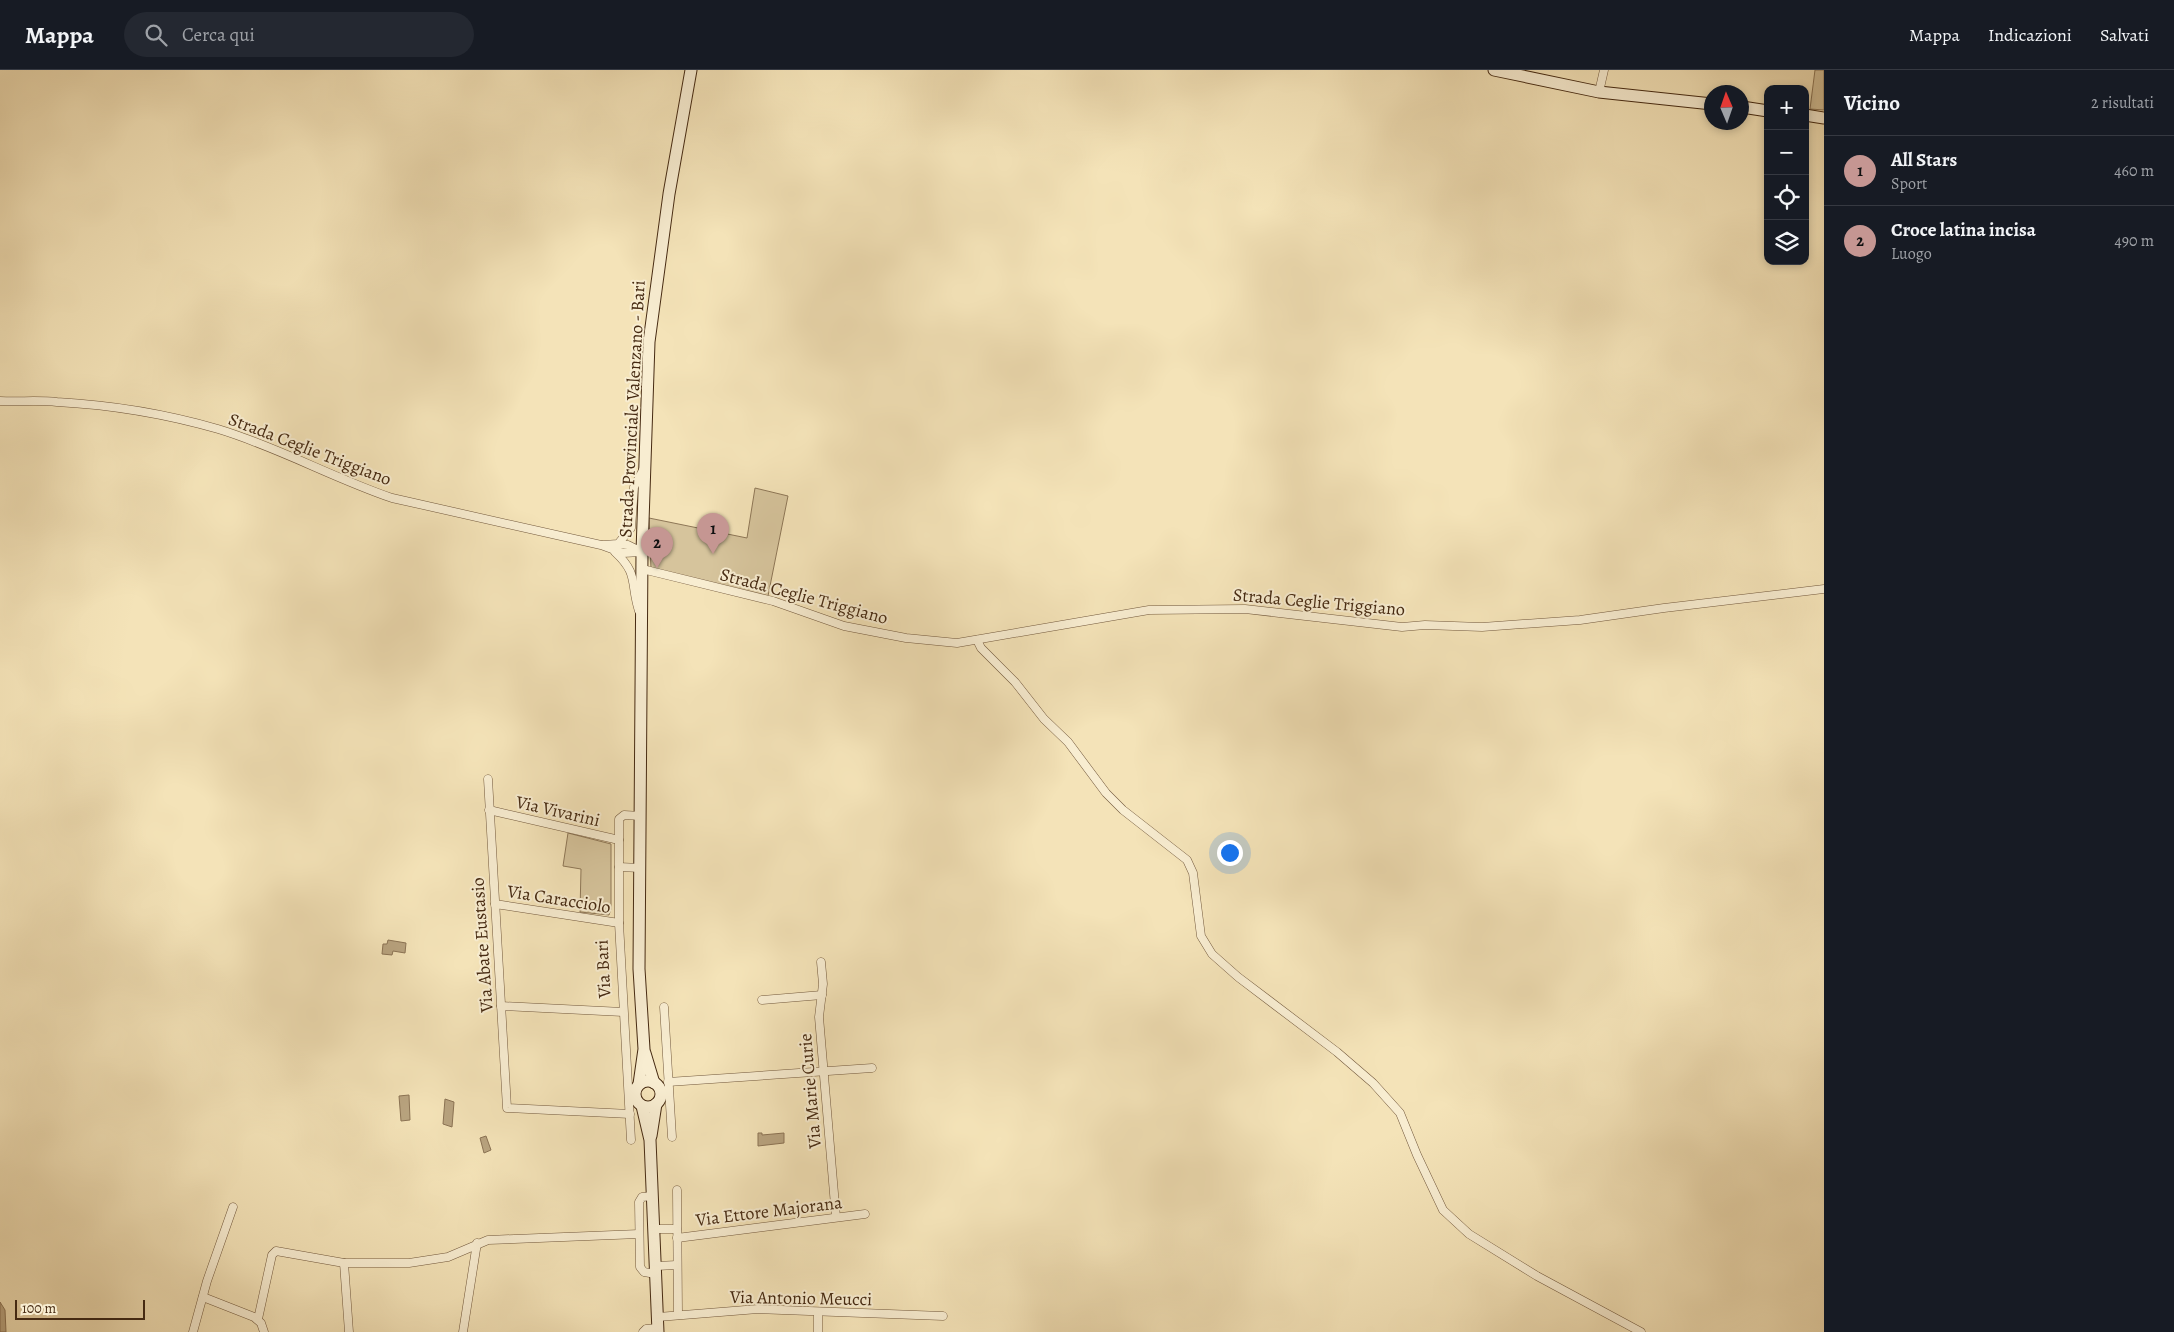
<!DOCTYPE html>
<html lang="it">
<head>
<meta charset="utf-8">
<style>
  body { margin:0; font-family:Alegreya,serif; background:#242831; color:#f1f3f6 }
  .controls { position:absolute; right:15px; top:15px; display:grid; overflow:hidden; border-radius:10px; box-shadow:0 2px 8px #0003 }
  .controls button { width:45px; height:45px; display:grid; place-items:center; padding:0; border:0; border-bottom:1px solid #363941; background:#171b24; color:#f1f3f6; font:25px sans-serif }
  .compass { position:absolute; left:1704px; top:15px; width:45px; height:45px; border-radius:50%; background:#171b24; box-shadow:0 2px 8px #0003; rotate:358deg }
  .scale { position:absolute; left:15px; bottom:12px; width:130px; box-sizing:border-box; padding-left:5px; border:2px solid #462a12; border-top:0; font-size:14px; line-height:18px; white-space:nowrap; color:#462a12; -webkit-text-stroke:4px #f8edd1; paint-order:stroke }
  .you { position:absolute; left:1229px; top:782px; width:18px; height:18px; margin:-12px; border:4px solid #fff; border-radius:50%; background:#1a73e8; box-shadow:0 0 0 8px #1a73e833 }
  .badge { display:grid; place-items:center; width:32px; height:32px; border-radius:50%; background:#c59692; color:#111; font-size:16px; font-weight:700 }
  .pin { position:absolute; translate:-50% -41px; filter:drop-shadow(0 1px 2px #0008) }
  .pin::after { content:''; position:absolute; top:26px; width:18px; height:15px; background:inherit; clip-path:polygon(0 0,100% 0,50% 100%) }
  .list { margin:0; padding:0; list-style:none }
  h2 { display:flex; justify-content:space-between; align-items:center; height:65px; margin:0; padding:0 20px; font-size:21px }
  h2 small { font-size:16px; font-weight:400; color:#9ea1a6 }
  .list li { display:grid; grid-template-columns:32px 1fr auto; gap:15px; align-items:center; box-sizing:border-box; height:70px; padding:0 20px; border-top:1px solid #363941 }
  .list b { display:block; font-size:19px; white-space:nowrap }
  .list p { margin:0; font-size:16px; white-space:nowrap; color:#9ea1a6 }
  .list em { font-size:16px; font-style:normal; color:#9ea1a6 }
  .icon { flex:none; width:28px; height:28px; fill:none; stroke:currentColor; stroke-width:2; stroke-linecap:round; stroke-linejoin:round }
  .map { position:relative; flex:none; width:1824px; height:1262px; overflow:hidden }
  header { display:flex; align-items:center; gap:30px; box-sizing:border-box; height:70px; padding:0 25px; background:#171b24; border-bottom:1px solid #363941 }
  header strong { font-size:24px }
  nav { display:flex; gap:28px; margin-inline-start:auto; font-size:18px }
  .search { width:350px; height:45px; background:#242831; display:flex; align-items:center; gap:12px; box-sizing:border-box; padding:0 18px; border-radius:28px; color:#9ea1a6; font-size:19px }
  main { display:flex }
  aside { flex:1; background:#171b24 }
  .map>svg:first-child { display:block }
  .green { fill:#d6c49c; stroke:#8e7757 }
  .water { fill:#b9a480; stroke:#8b7354 }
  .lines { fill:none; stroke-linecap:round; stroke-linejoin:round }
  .street-casing { stroke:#72583c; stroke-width:9 }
  .secondary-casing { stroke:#462a12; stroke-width:13 }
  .street { stroke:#f8edd1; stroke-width:8 }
  .secondary { stroke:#f8edd1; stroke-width:11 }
  .labels { text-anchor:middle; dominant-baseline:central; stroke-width:4; stroke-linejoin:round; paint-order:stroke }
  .street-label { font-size:18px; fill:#462a12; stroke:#f8edd1 }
</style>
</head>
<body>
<header>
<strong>Mappa</strong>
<div class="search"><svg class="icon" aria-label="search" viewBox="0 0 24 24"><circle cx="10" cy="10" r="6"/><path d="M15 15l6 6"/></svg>Cerca qui</div>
<nav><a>Mappa</a><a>Indicazioni</a><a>Salvati</a></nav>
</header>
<main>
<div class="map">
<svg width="1824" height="1262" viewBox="0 0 1824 1262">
  <rect width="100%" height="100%" fill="#f4e3b8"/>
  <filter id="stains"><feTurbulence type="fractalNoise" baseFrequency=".004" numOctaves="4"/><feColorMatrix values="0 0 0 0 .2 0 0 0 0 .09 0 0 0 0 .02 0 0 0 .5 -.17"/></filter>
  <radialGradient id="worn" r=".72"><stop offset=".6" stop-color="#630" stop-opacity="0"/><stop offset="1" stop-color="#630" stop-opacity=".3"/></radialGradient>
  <g class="green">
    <polygon points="1815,0 1824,0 1824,40 1810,39"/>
    <polygon points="755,418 788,426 768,526 651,499 649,448 747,468"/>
    <polygon points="568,763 611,774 611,839 609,845 580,842 581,799 563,796"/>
  </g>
  <g class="water">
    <polygon points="388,870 406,873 405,883 393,881 392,885 382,884 383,874 387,874"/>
    <polygon points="409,1025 410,1050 401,1051 399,1026"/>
    <polygon points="445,1029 454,1032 452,1057 443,1054"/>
    <polygon points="758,1063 762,1063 762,1065 784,1063 784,1073 758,1076"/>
    <polygon points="486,1066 491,1080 484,1083 480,1068"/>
    <polygon points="0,1232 5,1240 6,1262 0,1262"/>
  </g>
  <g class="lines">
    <g class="street-casing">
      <g id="street">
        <polyline points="1599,22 1604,0"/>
        <path d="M0 331C19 332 38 330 57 332 112 335 166 344 218 359 278 377 333 408 392 428L601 475 623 483 642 482"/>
        <polyline points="618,474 628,475 642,482"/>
        <polyline points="603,475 618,474 631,458 634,417 643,400"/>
        <path d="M615 482C639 504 630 513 639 541"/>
        <polyline points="642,499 773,531 844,556 906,568 957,573 1149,540 1245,539 1402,557 1425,555 1482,557 1580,550 1664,538 1824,519"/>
        <polyline points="977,570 981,578 1015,612 1044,649 1068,672 1106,723 1123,740 1187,790 1193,803 1201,866 1212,884 1238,907 1337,982 1373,1013 1400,1043 1417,1085 1443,1140 1469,1164 1537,1206 1641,1262"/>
        <polyline points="488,709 507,1038 630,1044"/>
        <polyline points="489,740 619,770"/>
        <polyline points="619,797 641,798"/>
        <polyline points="495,834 619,853"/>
        <polyline points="821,892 823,914 819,947 836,1147"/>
        <polyline points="762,930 822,925"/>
        <polyline points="501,936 623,942"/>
        <polyline points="664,937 672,1067"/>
        <polyline points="668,1012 872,998"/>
        <polyline points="631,1070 619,853 619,749 624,745 641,746"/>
        <polyline points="677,1120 678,1245"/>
        <polyline points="653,1126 642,1127 639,1132 640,1197 644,1202 656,1204"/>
        <polyline points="655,1159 677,1159"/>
        <polyline points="677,1168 865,1144"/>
        <polyline points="344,1193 349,1262"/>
        <polyline points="656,1196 677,1195"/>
        <polyline points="203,1227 254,1247 261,1253 264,1262"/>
        <polyline points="818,1242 818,1262"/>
        <polyline points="658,1247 758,1239 943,1246"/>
        <polyline points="258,1249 272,1185 276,1181 344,1193 409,1193 448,1187 488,1170 639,1164"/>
        <polyline points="193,1262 207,1211 233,1137"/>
        <polyline points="463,1262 477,1173"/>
        <polyline points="643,1262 646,1259 658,1258"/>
      </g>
    </g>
    <g class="secondary-casing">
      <g id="secondary">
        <polyline points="1494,0 1599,22 1712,34"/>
        <polyline points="1742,37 1768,41"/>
        <polyline points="1805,45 1824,48"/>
        <polyline points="645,983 654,1013"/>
        <circle cx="648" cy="1024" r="13"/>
        <polyline points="639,1014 644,979 639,899 642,482 649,272 669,124 691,0"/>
        <polyline points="642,1036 650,1070 658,1262"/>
        <polyline points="651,1066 656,1034"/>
      </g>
    </g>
    <use href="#street" class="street"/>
    <use href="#secondary" class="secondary"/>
  </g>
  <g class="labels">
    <g class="street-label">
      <text transform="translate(632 339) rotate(-87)">Strada Provinciale Valenzano - Bari</text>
      <text transform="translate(310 379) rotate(21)">Strada Ceglie Triggiano</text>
      <text transform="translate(804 526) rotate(15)">Strada Ceglie Triggiano</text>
      <text transform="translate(1319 532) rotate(5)">Strada Ceglie Triggiano</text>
      <text transform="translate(558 741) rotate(13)">Via Vivarini</text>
      <text transform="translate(559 829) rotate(9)">Via Caracciolo</text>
      <text transform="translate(482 875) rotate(-94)">Via Abate Eustasio</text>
      <text transform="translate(603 899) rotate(-93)">Via Bari</text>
      <text transform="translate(810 1021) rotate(-95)">Via Marie Curie</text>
      <text transform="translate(769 1141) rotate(-7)">Via Ettore Majorana</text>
      <text transform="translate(801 1228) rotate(1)">Via Antonio Meucci</text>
    </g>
  </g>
  <rect width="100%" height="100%" filter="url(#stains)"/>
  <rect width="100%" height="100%" fill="url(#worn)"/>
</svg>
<div class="controls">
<button>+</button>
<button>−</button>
<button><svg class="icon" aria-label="locate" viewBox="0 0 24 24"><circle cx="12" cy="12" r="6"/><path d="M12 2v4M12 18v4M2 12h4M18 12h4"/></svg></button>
<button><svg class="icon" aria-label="layers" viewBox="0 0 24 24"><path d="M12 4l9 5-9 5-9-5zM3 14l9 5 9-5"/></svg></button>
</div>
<svg class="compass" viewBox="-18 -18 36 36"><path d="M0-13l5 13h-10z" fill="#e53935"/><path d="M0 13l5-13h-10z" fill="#9ea1a6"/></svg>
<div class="scale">100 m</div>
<div class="you"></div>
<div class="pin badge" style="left:713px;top:484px">1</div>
<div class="pin badge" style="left:657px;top:498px">2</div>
</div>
<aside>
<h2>Vicino<small>2 risultati</small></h2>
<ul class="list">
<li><span class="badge">1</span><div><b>All Stars</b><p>Sport</p></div><em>460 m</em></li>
<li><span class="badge">2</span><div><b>Croce latina incisa</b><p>Luogo</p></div><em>490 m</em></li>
</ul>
</aside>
</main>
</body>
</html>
